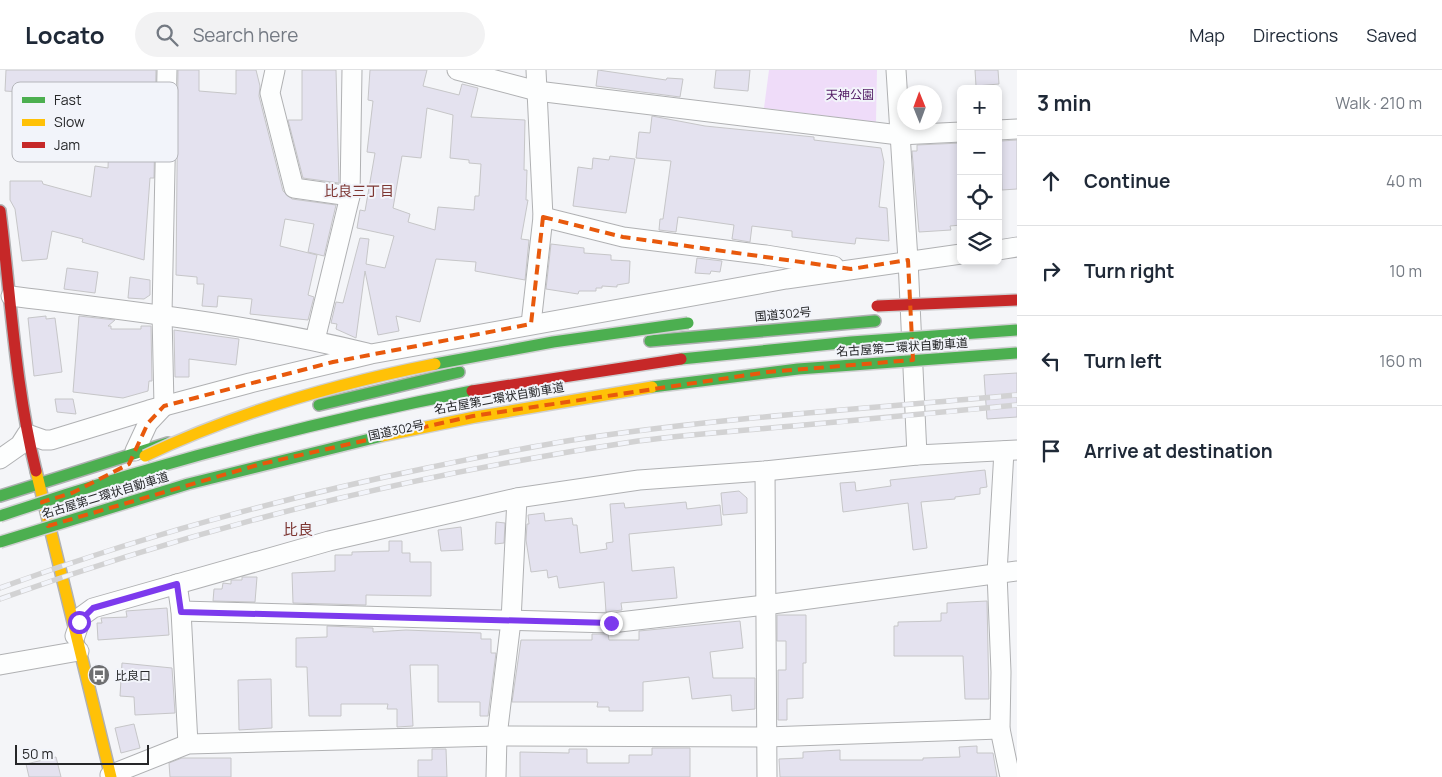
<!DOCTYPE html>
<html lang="en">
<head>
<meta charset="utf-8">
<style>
  body { margin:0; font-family:Manrope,"Noto Sans JP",sans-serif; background:#f2f2f3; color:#1f2937 }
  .controls { position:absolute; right:15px; top:15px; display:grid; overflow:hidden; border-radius:8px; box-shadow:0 2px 8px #0003 }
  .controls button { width:45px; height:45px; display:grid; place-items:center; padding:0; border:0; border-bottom:1px solid #e0e1e3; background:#fff; color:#1f2937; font:25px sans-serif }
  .compass { position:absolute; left:897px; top:15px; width:45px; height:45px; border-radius:50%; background:#fff; box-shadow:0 2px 8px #0003; rotate:359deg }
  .scale { position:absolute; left:15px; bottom:12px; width:134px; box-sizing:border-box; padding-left:5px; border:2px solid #262729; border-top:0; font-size:14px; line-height:18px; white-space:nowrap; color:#262729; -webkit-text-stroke:4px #f2f4fa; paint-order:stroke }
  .stop { position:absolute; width:15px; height:15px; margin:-11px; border:4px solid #7c3aed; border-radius:50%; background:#fff }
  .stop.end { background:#7c3aed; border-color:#fff; box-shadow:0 1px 5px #0008 }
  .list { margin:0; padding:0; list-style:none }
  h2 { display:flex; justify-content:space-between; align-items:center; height:65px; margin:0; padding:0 20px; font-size:21px }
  h2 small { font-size:16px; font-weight:400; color:#747a83 }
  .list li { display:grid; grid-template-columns:32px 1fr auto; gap:15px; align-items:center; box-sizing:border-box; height:90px; padding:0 20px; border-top:1px solid #e0e1e3 }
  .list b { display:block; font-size:19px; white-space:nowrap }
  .list em { font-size:16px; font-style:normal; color:#747a83 }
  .icon { flex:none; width:28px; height:28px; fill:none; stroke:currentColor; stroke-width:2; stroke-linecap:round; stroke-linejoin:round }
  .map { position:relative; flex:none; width:1017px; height:707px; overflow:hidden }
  header { display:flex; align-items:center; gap:30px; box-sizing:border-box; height:70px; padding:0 25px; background:#fff; border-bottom:1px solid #e0e1e3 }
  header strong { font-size:24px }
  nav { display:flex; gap:28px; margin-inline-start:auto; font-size:18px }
  .search { width:350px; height:45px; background:#f2f2f3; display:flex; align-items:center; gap:12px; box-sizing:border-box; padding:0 18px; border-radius:28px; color:#747a83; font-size:19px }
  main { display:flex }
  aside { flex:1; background:#fff }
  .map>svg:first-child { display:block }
  .green { fill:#efdcf9 }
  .building { fill:#e4e2ef; stroke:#c6c6c8; fill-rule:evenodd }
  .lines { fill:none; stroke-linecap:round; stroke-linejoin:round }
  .street-casing { stroke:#b0b1b3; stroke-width:21 }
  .fast-casing { stroke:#b0b1b3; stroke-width:14 }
  .slow-casing { stroke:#b0b1b3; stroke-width:14 }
  .jam-casing { stroke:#b0b1b3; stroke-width:14 }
  .street { stroke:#fdfefe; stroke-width:19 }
  .fast { stroke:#4caf50; stroke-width:11 }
  .slow { stroke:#ffc107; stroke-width:11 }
  .jam { stroke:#c62828; stroke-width:11 }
  .rail-casing { stroke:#d2d2d3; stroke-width:5.5 }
  .rail { stroke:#f2f4fa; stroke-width:4; stroke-dasharray:11; stroke-linecap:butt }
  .fast-bridge-casing { stroke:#d0d0d2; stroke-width:14; stroke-linecap:butt }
  .slow-bridge-casing { stroke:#d0d0d2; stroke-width:14; stroke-linecap:butt }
  .jam-bridge-casing { stroke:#d0d0d2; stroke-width:14; stroke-linecap:butt }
  .fast-bridge { stroke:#4caf50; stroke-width:11 }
  .slow-bridge { stroke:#ffc107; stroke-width:11 }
  .jam-bridge { stroke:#c62828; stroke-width:11 }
  .route { stroke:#7c3aed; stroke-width:6 }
  .marked { fill:none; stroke:#e8590c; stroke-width:4; stroke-dasharray:10 6; stroke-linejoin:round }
  .labels { text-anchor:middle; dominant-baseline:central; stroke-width:4; stroke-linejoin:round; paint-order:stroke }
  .park-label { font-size:12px; fill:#511b63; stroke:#f2f4fa }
  .street-label { font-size:12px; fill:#262729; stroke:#f2f4fa }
  .poi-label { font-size:12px; fill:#262729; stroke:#f2f4fa; text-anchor:start }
  .neighbourhood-label { font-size:14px; fill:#7d3632; stroke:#f2f4fa }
  .quarter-label { font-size:15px; fill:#7d3632; stroke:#f2f4fa }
  .key { fill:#f2f4fa; stroke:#b5b6bb; stroke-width:1 }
  .key-label { font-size:14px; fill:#262729 }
</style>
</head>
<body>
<header>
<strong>Locato</strong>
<div class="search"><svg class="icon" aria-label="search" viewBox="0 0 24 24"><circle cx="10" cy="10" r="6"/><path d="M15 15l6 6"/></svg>Search here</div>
<nav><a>Map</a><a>Directions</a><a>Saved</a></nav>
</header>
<main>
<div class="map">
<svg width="1017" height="707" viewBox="0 0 1017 707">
  <rect width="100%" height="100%" fill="#f4f5f8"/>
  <polygon class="green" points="769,0 877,0 876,52 764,38"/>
  <g class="building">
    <polygon points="6,0 156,0 154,108 150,108 144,190 82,172 83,169 52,161 47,189 22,191 15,139 10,130 10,111 42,111 43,114 91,127 95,96 108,98 109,65 81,62 82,54 25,60 20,22 5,21"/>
    <polygon points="178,0 199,0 199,21 236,24 236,0 256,0 260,16 259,26 283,121 292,129 336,135 324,186 308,182 314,154 285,149 280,176 317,185 308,225 314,227 308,250 250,244 252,229 218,226 217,237 202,236 204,214 197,214 197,207 176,205"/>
    <polygon points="302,0 336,0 339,113 303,108 288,50 302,50"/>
    <path d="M370 0H427L423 16 459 25 462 14 478 18 471 47 525 50 524 100H527L526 130H528L521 169 529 170 525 210 475 201 476 192 436 189 420 252 396 246 399 261 378 265 365 201 356 268 336 259 337 254 331 253 336 232 343 233 360 168 369 169 366 194 385 198 394 166 357 158 360 140 365 141 375 83 367 82 373 31 368 30ZM427 38 453 45 450 88 469 90V93L481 94 479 126H475L474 140 438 137 435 160 408 152 410 144 393 138 402 86 421 88Z"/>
    <polygon points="598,0 666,10 667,8 683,9 680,27 596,16"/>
    <polygon points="716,0 750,0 748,21 714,18"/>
    <polygon points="975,0 998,0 999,14 976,16"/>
    <polygon points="652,46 705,56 814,67 814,70 881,78 884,92 879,137 887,138 889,171 856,168 855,174 792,167 792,161 752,156 750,172 732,169 734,155 678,147 676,162 659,160 660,149 663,149 671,91 636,88 639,62 650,63"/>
    <polygon points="1017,70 1017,119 1002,120 1001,71"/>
    <polygon points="961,73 961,155 950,156 951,160 919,162 912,81 917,81 917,75"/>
    <polygon points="610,86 635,89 626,143 573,136 578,97 592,99 593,88 609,90"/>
    <polygon points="551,174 584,178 584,183 611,185 611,190 630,191 629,213 617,215 617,217 602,216 602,218 596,218 596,221 579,221 578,224 546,219"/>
    <polygon points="697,188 722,191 720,202 711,201 710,204 695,203"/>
    <polygon points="67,198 98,202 95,223 64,219"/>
    <polygon points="130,207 150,210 150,225 144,229 128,228"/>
    <polygon points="46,246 46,249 55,248 62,302 34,306 28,248"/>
    <polygon points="79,246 115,250 108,256 111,256 111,259 141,259 141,256 151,256 152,311 149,311 148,321 123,328 73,322"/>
    <polygon points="174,260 239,269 236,295 189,289 189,307 175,307"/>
    <polygon points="1017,303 1017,347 987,349 984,305"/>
    <polygon points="55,329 73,329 76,344 57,342"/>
    <polygon points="985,400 987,417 980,418 980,424 955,427 955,429 921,432 927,478 913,480 908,433 843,442 840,413 855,412 856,421 891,416 890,410"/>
    <polygon points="739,421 747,428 747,443 723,445 721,423"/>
    <polygon points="686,432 687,439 720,435 722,455 629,464 632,501 674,497 677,528 621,533 622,540 606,542 604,512 559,518 557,506 548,508 547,500 531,502 526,470 527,454 529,454 528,445 544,443 545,451 572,448 573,455 577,455 580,483 607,479 606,473 613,472 610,434 624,433 625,438"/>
    <polygon points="496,452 505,453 504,473 495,474"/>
    <polygon points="461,457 463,480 441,481 438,460"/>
    <polygon points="389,471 402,471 402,483 410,483 410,492 431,492 431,526 366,525 366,535 293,533 292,503 335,501 335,485 352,485 352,482 389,481"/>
    <polygon points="242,507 257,507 255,532 213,531 214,519 222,519 223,513 231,514 231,510 242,510"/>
    <polygon points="987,531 989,629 965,629 963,586 894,586 894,556 898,556 898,552 941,551 941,543 947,543 947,533"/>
    <polygon points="167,538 169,565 98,570 97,553 102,553 101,548 127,547 126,541"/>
    <polygon points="777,545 806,545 806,593 803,593 803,628 787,629 787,650 778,650 778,600 786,600 786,571 777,571"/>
    <polygon points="740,551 743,578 710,582 713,608 755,608 755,639 732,641 731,625 692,629 689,607 643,612 643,641 609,641 609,637 597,637 598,632 512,632 521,570 592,570 592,564 608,564 609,570 639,570 639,561"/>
    <polygon points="327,556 373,558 373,562 406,560 481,563 481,569 491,569 491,583 496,583 488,646 480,646 480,632 438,632 438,595 410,595 413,656 397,657 397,639 387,639 388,634 341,634 341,646 309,646 307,597 296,597 296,568 327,567"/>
    <polygon points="122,593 172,598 175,643 135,645 134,627 120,626"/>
    <polygon points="271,609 272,658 239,660 238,610"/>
    <polygon points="134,654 140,678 121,683 115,658"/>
    <polygon points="977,676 977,683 993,683 997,707 780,707 779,689 803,688 803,682 840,680 840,690 923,690 923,688 960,687 959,677"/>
    <polygon points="652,678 690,678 690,707 520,707 520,682 569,683 569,679 587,679 587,693 629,693 629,685 652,685"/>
    <polygon points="432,679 446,679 447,707 418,707 418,690 432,690"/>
    <polygon points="56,687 61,707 29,707 26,694"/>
    <polygon points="182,688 231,688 231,707 170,707 169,693"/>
  </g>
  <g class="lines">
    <g class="street-casing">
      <g id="street">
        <polyline points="275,0 270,23 294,118 350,126"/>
        <polyline points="457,0 537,21 899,65 961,62"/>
        <polyline points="896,0 908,190 917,385"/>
        <polyline points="998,60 1017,59"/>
        <polyline points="543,147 623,167 766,185 834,196"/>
        <polyline points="998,180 1017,177"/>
        <path d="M11 226C130 241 250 254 367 283"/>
        <polyline points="531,254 543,147 536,0"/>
        <polyline points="315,270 350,126 352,0"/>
        <polyline points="135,381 148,353 164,336 162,244 167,0"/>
        <polyline points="1004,381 997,503 1001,602 1000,659 1010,707"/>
        <polyline points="0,389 20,375 27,364 44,370 51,370 149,340 250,313 371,284 786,209 961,184"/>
        <polyline points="765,401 767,707"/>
        <polyline points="177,514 181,541 188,674"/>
        <polyline points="181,541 611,553 765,535 1017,501"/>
        <polyline points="75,566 82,546 93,538 329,471 517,428 639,410 765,401 917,385 1017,380"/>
        <polyline points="0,595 79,581"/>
        <polyline points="110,705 188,674 497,666 766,667 1000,659"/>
        <polyline points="496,707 497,666 511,551 517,428"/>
      </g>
    </g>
    <g class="fast-casing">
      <g id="fast">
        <polyline points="650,271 875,251"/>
        <polyline points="319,335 459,302"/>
        <polyline points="0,426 168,373"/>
      </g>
    </g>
    <g class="slow-casing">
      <polyline id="slow" points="36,401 111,707"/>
    </g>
    <g class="jam-casing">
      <path id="jam" d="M0 141C11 228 15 316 36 401"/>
    </g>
    <use href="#street" class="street"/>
    <use href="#fast" class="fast"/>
    <use href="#slow" class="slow"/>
    <use href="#jam" class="jam"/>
    <g class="rail-casing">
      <g id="rail">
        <path d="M0 518C139 467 282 428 427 398 480 387 532 376 586 368 729 347 873 338 1017 325"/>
        <path d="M0 529C206 455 421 403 638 371 693 364 749 360 804 355 875 349 946 342 1017 335"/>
      </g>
    </g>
    <use href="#rail" class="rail"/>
    <g class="fast-bridge-casing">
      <g id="fast-bridge">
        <polyline points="681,289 851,272 1017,260"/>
        <polyline points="435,294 553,272 688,253"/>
        <polyline points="652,317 798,299 1017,283"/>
        <path d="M0 446C155 394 312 352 472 321"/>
        <polyline points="0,472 188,414 382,366"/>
      </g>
    </g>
    <g class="slow-bridge-casing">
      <g id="slow-bridge">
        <polyline points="382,366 475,347 652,317"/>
        <path d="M145 386C237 342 335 314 435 294"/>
      </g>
    </g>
    <g class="jam-bridge-casing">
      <g id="jam-bridge">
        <polyline points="877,236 1017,230"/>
        <polyline points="472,321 681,289"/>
      </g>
    </g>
    <use href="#fast-bridge" class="fast-bridge"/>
    <use href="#slow-bridge" class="slow-bridge"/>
    <use href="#jam-bridge" class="jam-bridge"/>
  </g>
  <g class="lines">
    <polyline class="route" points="79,552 93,538 177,514 181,542 611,553"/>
  </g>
  <path class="marked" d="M543 147 623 167 851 199 908 190 913 290 768 302 473 346 261 394 48 456 42 432 72 423 129 394 148 353 164 336 333 292 531 254Z"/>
  <defs>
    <g id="bus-disc" transform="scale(1.125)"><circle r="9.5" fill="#6e6f71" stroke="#f2f4fa"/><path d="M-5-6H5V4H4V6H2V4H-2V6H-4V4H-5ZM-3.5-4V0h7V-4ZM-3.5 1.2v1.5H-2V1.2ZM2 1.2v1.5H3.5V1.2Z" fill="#fff"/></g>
  </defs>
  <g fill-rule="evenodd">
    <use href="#bus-disc" x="99" y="605"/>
  </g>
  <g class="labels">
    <g class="park-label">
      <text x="850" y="24">天神公園</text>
    </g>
    <g class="street-label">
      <text transform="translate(783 244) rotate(-5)">国道302号</text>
      <text transform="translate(902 277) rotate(-4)">名古屋第二環状自動車道</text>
      <text transform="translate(499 328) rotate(-10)">名古屋第二環状自動車道</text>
      <text transform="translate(396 360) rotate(-12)">国道302号</text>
      <text transform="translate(105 425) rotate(-17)">名古屋第二環状自動車道</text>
    </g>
    <g class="poi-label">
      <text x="115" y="605">比良口</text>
    </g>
    <g class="neighbourhood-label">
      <text x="359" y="120">比良三丁目</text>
    </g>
    <g class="quarter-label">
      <text x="298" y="459">比良</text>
    </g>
  </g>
  <rect x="12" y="12" width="166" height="80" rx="8" class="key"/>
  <rect x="22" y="27" width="23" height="6" fill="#4caf50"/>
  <rect x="22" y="49" width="23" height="7" fill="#ffc107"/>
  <rect x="22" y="72" width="23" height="6" fill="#c62828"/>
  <g class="key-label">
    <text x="54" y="35">Fast</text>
    <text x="54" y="57">Slow</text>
    <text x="54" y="80">Jam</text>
  </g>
</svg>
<div class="controls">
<button>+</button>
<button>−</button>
<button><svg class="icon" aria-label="locate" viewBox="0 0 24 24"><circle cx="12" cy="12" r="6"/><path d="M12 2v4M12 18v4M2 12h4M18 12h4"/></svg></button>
<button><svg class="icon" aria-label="layers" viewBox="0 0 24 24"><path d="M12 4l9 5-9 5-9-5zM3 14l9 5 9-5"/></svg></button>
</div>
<svg class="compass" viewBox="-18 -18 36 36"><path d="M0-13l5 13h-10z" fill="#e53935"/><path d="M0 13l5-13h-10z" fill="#747a83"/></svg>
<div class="scale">50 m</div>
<div class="stop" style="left:79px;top:552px"></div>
<div class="stop end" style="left:611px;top:553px"></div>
</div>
<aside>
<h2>3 min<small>Walk · 210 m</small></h2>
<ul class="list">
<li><svg class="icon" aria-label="ahead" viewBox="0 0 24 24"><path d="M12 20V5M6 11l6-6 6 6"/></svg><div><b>Continue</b></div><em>40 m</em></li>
<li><svg class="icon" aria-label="right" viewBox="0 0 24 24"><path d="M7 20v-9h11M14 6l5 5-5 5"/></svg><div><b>Turn right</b></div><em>10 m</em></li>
<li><svg class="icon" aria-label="left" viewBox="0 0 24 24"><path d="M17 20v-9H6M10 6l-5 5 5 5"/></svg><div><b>Turn left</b></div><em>160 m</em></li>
<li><svg class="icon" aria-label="arrive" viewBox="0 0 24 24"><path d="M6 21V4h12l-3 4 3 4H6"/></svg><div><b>Arrive at destination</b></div></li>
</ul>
</aside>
</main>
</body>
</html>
